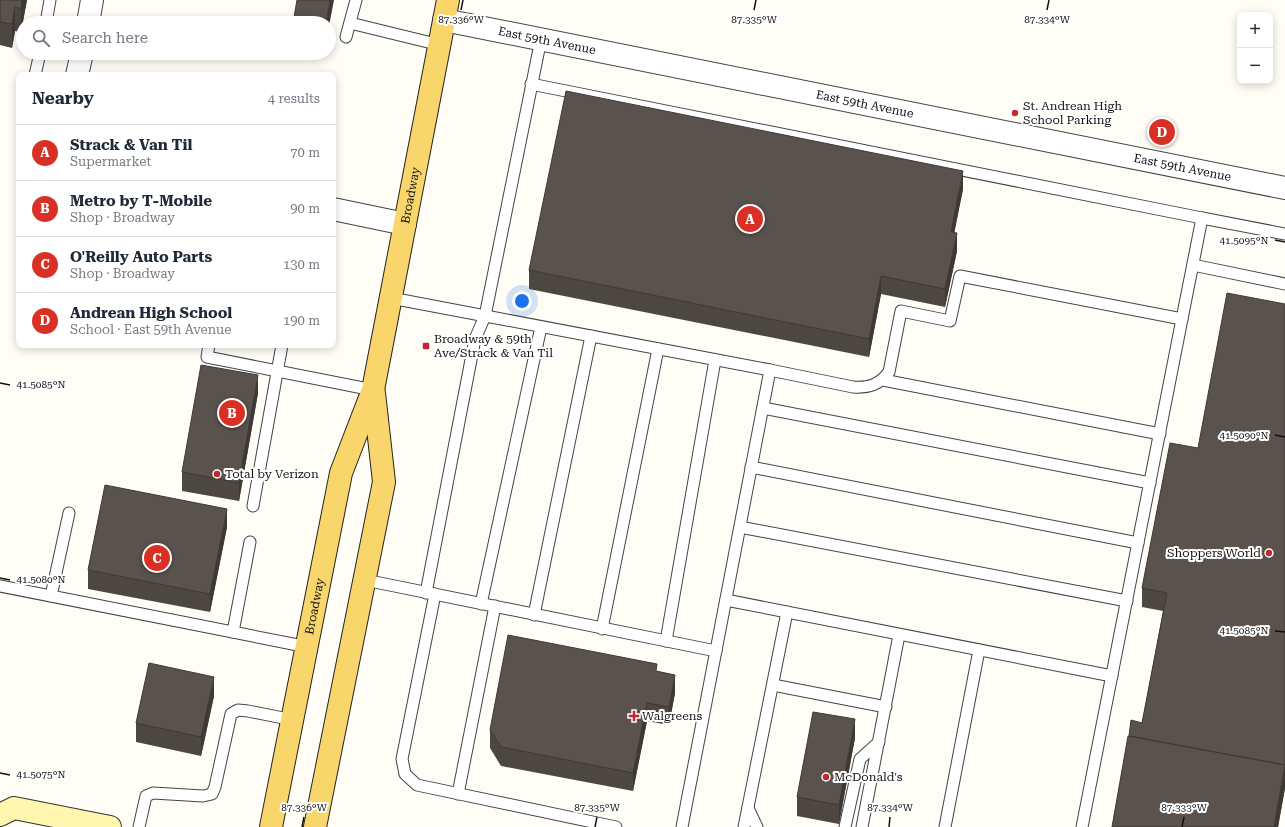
<!DOCTYPE html>
<html lang="en">
<head>
<meta charset="utf-8">
<style>
  body { margin:0; font-family:"Roboto Serif",serif; background:#f6f6f7; color:#1f2937 }
  .controls { position:absolute; right:12px; top:12px; display:grid; overflow:hidden; border-radius:8px; box-shadow:0 2px 10px #0003 }
  .controls button { width:36px; height:36px; display:grid; place-items:center; padding:0; border:0; border-bottom:1px solid #e0e1e3; background:#fff; color:#1f2937; font:20px sans-serif }
  .you { position:absolute; left:522px; top:301px; width:14px; height:14px; margin:-10px; border:3px solid #fff; border-radius:50%; background:#1a73e8; box-shadow:0 0 0 6px #1a73e833 }
  .badge { display:grid; place-items:center; width:26px; height:26px; border-radius:50%; background:#d93025; color:#fff; font-size:13px; font-weight:700 }
  .pin { position:absolute; translate:-50% -50%; border:2px solid #fff; box-shadow:0 1px 4px #0006 }
  .list { margin:0; padding:0; list-style:none }
  h2 { display:flex; justify-content:space-between; align-items:center; height:52px; margin:0; padding:0 16px; font-size:17px }
  h2 small { font-size:13px; font-weight:400; color:#747a83 }
  .list li { display:grid; grid-template-columns:26px 1fr auto; gap:12px; align-items:center; box-sizing:border-box; height:56px; padding:0 16px; border-top:1px solid #e0e1e3 }
  .list b { display:block; font-size:15px; white-space:nowrap }
  .list p { margin:0; font-size:13px; white-space:nowrap; color:#747a83 }
  .list em { font-size:13px; font-style:normal; color:#747a83 }
  .icon { flex:none; width:22px; height:22px; fill:none; stroke:currentColor; stroke-width:2; stroke-linecap:round; stroke-linejoin:round }
  .map { position:relative; flex:none; width:1285px; height:827px; overflow:hidden }
  .search { position:absolute; background:#fff; box-shadow:0 2px 10px #0003; left:16px; top:16px; width:320px; height:44px; display:flex; align-items:center; gap:10px; box-sizing:border-box; padding:0 14px; border-radius:22px; color:#747a83; font-size:15px }
  .panel { position:absolute; background:#fff; box-shadow:0 2px 10px #0003; left:16px; top:72px; width:320px; height:276px; border-radius:8px }
  .map>svg:first-child { display:block }
  .lines { fill:none; stroke-linecap:round; stroke-linejoin:round }
  .service-casing { stroke:#444; stroke-width:13 }
  .minor-casing { stroke:#444; stroke-width:24 }
  .secondary-casing { stroke:#333; stroke-width:24 }
  .primary-casing { stroke:#222; stroke-width:24 }
  .service { stroke:#fff; stroke-width:11 }
  .minor { stroke:#fff; stroke-width:22 }
  .secondary { stroke:#fff6b0; stroke-width:22 }
  .primary { stroke:#f9d66b; stroke-width:22 }
  .wall { fill:#4d4742 }
  .shaded-wall { fill:#3f3936 }
  .building { fill:#5a524d; stroke:#3f3936 }
  .ticks { fill:none; stroke:#111; stroke-width:1.5 }
  .poi-dot { fill:#c4262e; stroke:#fff; stroke-width:1.5 }
  .labels { text-anchor:middle; dominant-baseline:central; stroke-width:4; stroke-linejoin:round; paint-order:stroke }
  .street-label { font-size:12px; fill:#111; stroke:#fff }
  .poi-label { font-size:12px; fill:#111; stroke:#fff; text-anchor:start }
  .ticks-label { font-size:10px; text-anchor:middle; fill:#111; stroke:#fff; stroke-width:4; stroke-linejoin:round; paint-order:stroke }
</style>
</head>
<body>
<div class="map">
<svg width="1285" height="827" viewBox="0 0 1285 827">
  <rect width="100%" height="100%" fill="#fffdf5"/>
  <g class="lines">
    <g class="service-casing">
      <g id="service">
        <polyline points="46,23 50,0"/>
        <polyline points="350,23 440,45"/>
        <polyline points="346,37 356,0"/>
        <polyline points="35,75 40,53"/>
        <polyline points="531,84 1202,218"/>
        <polyline points="1193,265 1285,284"/>
        <polyline points="391,298 770,370"/>
        <polyline points="209,345 207,357 373,390"/>
        <polyline points="883,380 1160,434"/>
        <polyline points="763,408 1150,483"/>
        <polyline points="751,467 1138,543"/>
        <polyline points="253,506 282,345"/>
        <polyline points="740,527 1127,601"/>
        <polyline points="365,580 716,651"/>
        <polyline points="0,586 308,647"/>
        <polyline points="426,593 475,339 485,316 541,39"/>
        <polyline points="435,594 402,759 405,774 417,785 616,827"/>
        <polyline points="51,596 69,513"/>
        <polyline points="726,600 1112,676"/>
        <polyline points="481,604 541,327"/>
        <polyline points="534,615 591,336"/>
        <polyline points="602,629 658,349"/>
        <polyline points="233,632 250,542"/>
        <polyline points="666,641 715,360"/>
        <polyline points="773,685 886,707"/>
        <polyline points="458,794 495,606"/>
        <polyline points="748,808 757,827"/>
        <polyline points="139,827 146,796 153,793 203,796 212,794 215,787 231,714 238,710 248,711 293,720"/>
        <path d="M682 827 770 370 853 387C869 388 879 385 889 372L901 311 950 321 960 276 1182 319 1202 218 1285 234"/>
        <polyline points="744,827 787,612"/>
        <polyline points="845,827 860,759 879,742"/>
        <polyline points="862,827 899,635"/>
        <polyline points="945,827 979,650"/>
        <polyline points="1082,827 1182,319"/>
      </g>
    </g>
    <g class="minor-casing">
      <g id="minor">
        <path id="s1" d="M444 20 1285 188"/>
        <polyline points="88,23 92,0"/>
        <polyline points="77,75 82,53"/>
        <polyline points="333,209 405,224"/>
      </g>
    </g>
    <g class="secondary-casing">
      <polyline id="secondary" points="0,815 14,808 110,827"/>
    </g>
    <g class="primary-casing">
      <g id="primary">
        <path id="s2" d="M271 827 341 473 373 390 448 0"/>
        <polyline points="315,827 384,482 374,393"/>
      </g>
    </g>
    <use href="#service" class="service"/>
    <use href="#minor" class="minor"/>
    <use href="#secondary" class="secondary"/>
    <use href="#primary" class="primary"/>
  </g>
  <g class="wall">
    <polygon points="0,0 27,0 21,32 15,31 12,48 0,45"/>
    <polygon points="293,53 324,53 323,58"/>
    <polygon points="963,189 954,232 957,251 945,307 881,294 869,357 529,289 529,270"/>
    <polygon points="1285,304 1285,788 1278,827 1112,827 1129,736 1142,723 1163,611 1142,607 1142,588 1198,448"/>
    <polygon points="258,393 239,501 182,491 182,472"/>
    <polygon points="227,527 210,612 88,589 88,570"/>
    <polygon points="657,672 675,693 669,725 647,721 633,791 501,766 490,748 490,730"/>
    <polygon points="214,696 201,756 136,742 136,723"/>
    <polygon points="855,738 839,824 797,816 797,797"/>
  </g>
  <g class="shaded-wall">
    <polygon points="22,0 27,0 21,32 21,9"/>
    <polygon points="330,0 334,0 329,26 329,23 326,23"/>
    <polygon points="15,7 15,31 12,48 12,24"/>
    <polygon points="963,171 963,189 951,250 951,232"/>
    <polygon points="957,233 957,251 945,307 945,289"/>
    <polygon points="881,276 881,294 869,357 869,339"/>
    <polygon points="258,375 258,393 239,501 239,483"/>
    <polygon points="227,509 227,527 210,612 210,594"/>
    <polygon points="675,675 675,693 669,725 669,707"/>
    <polygon points="214,677 214,696 201,756 201,737"/>
    <polygon points="647,703 647,721 633,791 633,773"/>
    <polygon points="855,719 855,738 839,824 839,805"/>
    <polygon points="1285,765 1285,788 1278,827 1274,827"/>
  </g>
  <g class="building">
    <polygon points="0,0 22,0 21,9 15,7 12,24 0,22"/>
    <polygon points="297,0 330,0 326,23 293,23"/>
    <polygon points="566,91 963,171 951,232 957,233 945,289 881,276 869,339 529,270"/>
    <polygon points="1227,293 1285,304 1285,769 1285,765 1129,736 1131,720 1142,723 1167,593 1142,588 1170,443 1198,448"/>
    <polygon points="201,365 258,375 239,483 182,472"/>
    <polygon points="105,485 227,509 210,594 88,570"/>
    <polygon points="508,635 657,664 656,671 675,675 669,707 647,703 633,773 501,747 490,730"/>
    <polygon points="149,663 214,677 201,737 136,723"/>
    <polygon points="813,712 855,719 839,805 797,797"/>
    <polygon points="1128,736 1285,765 1274,827 1112,827"/>
  </g>
  <path class="ticks" d="M461 10 463 0M754 10 756 0M1047 10 1049 0M1275 240 1285 242M0 383 10 385M1275 435 1285 437M0 578 10 580M1275 631 1285 632M0 773 10 775M302 827 304 817M595 827 597 817M889 827 890 817M1182 827 1184 817"/>
  <g class="poi-dot">
    <circle cx="1015" cy="113" r="4"/>
    <rect x="422" y="342" width="8" height="8" rx="2"/>
    <circle cx="217" cy="474" r="4"/>
    <circle cx="1269" cy="553" r="4"/>
    <path d="M632 710h4v4h4v4h-4v4h-4v-4h-4v-4h4z"/>
    <circle cx="826" cy="777" r="4"/>
  </g>
  <g class="labels">
    <g class="street-label">
      <text stroke="none"><textPath href="#s1" startOffset="105">East 59th Avenue</textPath></text>
      <text stroke="none"><textPath href="#s1" startOffset="429">East 59th Avenue</textPath></text>
      <text stroke="none"><textPath href="#s1" startOffset="753">East 59th Avenue</textPath></text>
      <text stroke="none"><textPath href="#s2" startOffset="648">Broadway</textPath></text>
      <text stroke="none"><textPath href="#s2" startOffset="225">Broadway</textPath></text>
    </g>
    <g class="poi-label">
      <text x="1023" y="106">St. Andrean High<tspan x="1023" dy="14">School Parking</tspan></text>
      <text x="434" y="339">Broadway &amp; 59th<tspan x="434" dy="14">Ave/Strack &amp; Van Til</tspan></text>
      <text x="225" y="474">Total by Verizon</text>
      <text x="1261" y="553" text-anchor="end">Shoppers World</text>
      <text x="642" y="716">Walgreens</text>
      <text x="834" y="777">McDonald's</text>
    </g>
  </g>
  <g class="ticks-label">
    <text x="461" y="23">87.336°W</text>
    <text x="754" y="23">87.335°W</text>
    <text x="1047" y="23">87.334°W</text>
    <text x="1244" y="244">41.5095°N</text>
    <text x="41" y="388">41.5085°N</text>
    <text x="1244" y="439">41.5090°N</text>
    <text x="41" y="583">41.5080°N</text>
    <text x="1244" y="634">41.5085°N</text>
    <text x="41" y="778">41.5075°N</text>
    <text x="304" y="811">87.336°W</text>
    <text x="597" y="811">87.335°W</text>
    <text x="890" y="811">87.334°W</text>
    <text x="1184" y="811">87.333°W</text>
  </g>
</svg>
<div class="controls">
<button>+</button>
<button>−</button>
</div>
<div class="you"></div>
<div class="pin badge" style="left:750px;top:219px">A</div>
<div class="pin badge" style="left:232px;top:413px">B</div>
<div class="pin badge" style="left:157px;top:558px">C</div>
<div class="pin badge" style="left:1162px;top:132px">D</div>
<div class="search"><svg class="icon" aria-label="search" viewBox="0 0 24 24"><circle cx="10" cy="10" r="6"/><path d="M15 15l6 6"/></svg>Search here</div>
<section class="panel">
<h2>Nearby<small>4 results</small></h2>
<ul class="list">
<li><span class="badge">A</span><div><b>Strack &amp; Van Til</b><p>Supermarket</p></div><em>70 m</em></li>
<li><span class="badge">B</span><div><b>Metro by T-Mobile</b><p>Shop · Broadway</p></div><em>90 m</em></li>
<li><span class="badge">C</span><div><b>O'Reilly Auto Parts</b><p>Shop · Broadway</p></div><em>130 m</em></li>
<li><span class="badge">D</span><div><b>Andrean High School</b><p>School · East 59th Avenue</p></div><em>190 m</em></li>
</ul>
</section>
</div>
</body>
</html>
